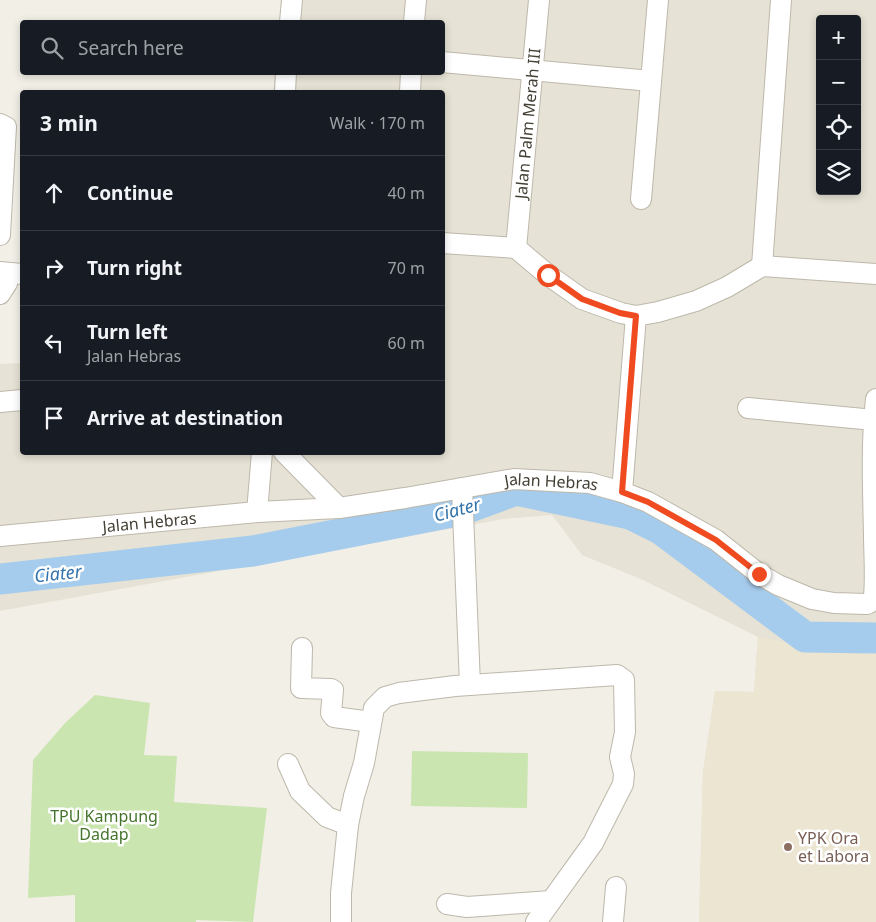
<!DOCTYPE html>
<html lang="en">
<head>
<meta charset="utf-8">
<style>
  body { margin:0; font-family:"Noto Sans",sans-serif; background:#20242c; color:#f1f3f6 }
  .controls { position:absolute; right:15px; top:15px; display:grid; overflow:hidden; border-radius:5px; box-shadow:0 2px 8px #0003 }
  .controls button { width:45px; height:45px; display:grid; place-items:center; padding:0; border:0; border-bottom:1px solid #363941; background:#171b24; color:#f1f3f6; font:25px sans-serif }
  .stop { position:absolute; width:15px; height:15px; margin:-11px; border:4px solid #f04a21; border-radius:50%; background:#fff }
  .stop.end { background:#f04a21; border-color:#fff; box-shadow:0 1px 5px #0008 }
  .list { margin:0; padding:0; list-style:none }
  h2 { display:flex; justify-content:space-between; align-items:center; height:65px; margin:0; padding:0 20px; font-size:21px }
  h2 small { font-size:16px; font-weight:400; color:#9ea1a6 }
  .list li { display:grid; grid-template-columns:32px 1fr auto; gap:15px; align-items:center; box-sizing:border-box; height:75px; padding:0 20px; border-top:1px solid #363941 }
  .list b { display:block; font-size:19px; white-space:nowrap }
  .list p { margin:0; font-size:16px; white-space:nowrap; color:#9ea1a6 }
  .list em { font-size:16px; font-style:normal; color:#9ea1a6 }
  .icon { flex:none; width:28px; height:28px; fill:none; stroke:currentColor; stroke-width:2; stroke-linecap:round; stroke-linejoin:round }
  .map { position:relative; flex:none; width:876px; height:922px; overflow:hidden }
  .search { position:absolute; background:#171b24; box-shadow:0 2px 8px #0003; left:20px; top:20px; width:425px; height:55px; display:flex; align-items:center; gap:12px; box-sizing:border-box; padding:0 18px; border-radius:5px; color:#9ea1a6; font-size:19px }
  .panel { position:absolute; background:#171b24; box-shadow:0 2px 8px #0003; left:20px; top:90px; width:425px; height:365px; border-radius:5px }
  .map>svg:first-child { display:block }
  .residential { fill:#e6e2d5; fill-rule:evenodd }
  .education { fill:#ebe5d1 }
  .green { fill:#cbe5b1 }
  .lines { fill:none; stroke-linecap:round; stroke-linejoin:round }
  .river { stroke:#a6cced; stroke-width:31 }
  .minor-casing { stroke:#bdb8aa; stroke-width:22 }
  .minor { stroke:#fff; stroke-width:20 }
  .route { stroke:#f04a21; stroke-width:6 }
  .education-dot { fill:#8d6e63; stroke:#fff; stroke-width:2 }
  .labels { text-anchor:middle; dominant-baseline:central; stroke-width:5; stroke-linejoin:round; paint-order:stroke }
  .street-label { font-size:16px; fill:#454036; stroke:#fff }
  .park-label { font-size:16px; fill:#44742c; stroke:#fff }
  .education-label { font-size:16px; fill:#785e54; stroke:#fff; text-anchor:start }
  .water-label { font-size:18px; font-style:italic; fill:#3474ac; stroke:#fff }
</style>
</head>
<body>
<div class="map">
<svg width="876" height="922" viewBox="0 0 876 922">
  <rect width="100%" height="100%" fill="#f2efe7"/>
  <path class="residential" d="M281 0H876V922H699L703 772 715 691 754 692 758 637 643 580 582 555 552 515 503 519 0 611V364L22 363V452H442V92H273L275 73 442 72V22H280ZM820 19H857V191H820Z"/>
  <polygon class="education" points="758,637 837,651 876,648 876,922 699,922 703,772 715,691 754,692"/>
  <g class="green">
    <polygon points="95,695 150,703 144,755 177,756 174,802 267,808 253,922 196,920 196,922 75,922 75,895 28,898 33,760 65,723"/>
    <polygon points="412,751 528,753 527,808 411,806"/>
  </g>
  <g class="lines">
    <polyline class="river" points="0,579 253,551 462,510 516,490 630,514 662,530 805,637 876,638"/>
    <g class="minor-casing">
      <g id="minor">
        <polyline points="290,22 292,0"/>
        <polyline points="414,22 416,0"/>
        <polyline points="442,62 651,81"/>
        <polyline points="285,92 286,72"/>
        <polyline points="410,92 411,72"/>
        <polyline points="0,124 6,127 0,235"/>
        <polyline points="641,199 658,0"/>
        <polyline points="442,243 516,248 548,275 582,299 621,313 636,316 658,312 696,301 727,287 762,266 876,274"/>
        <path id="s1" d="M516 248 539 0"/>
        <polyline points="762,266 781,0"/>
        <polyline points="0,272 22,274"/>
        <polyline points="0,294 7,283 9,274"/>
        <polyline points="0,402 22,400"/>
        <polyline points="748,408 874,420"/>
        <polyline points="284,452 339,508"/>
        <polyline points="462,488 470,685"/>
        <polyline points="622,492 636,316"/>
        <polyline points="257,512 262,452"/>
        <path id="s2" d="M0 536 257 512 339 508 405 498 514 479 590 483 622 492 648 502 716 540 759 574 778 585 812 599 834 603 867 604C871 602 873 600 874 596 876 576 874 554 874 534 873 489 871 444 876 399"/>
        <polyline points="302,648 301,688 331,689 333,690 331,713 334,717 371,722"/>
        <polyline points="288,764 300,791 327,817 348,825"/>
        <polyline points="447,904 467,907 551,901"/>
        <polyline points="341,922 341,893 348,825 354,796 364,763 374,708 385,697 399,693 455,686 617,675 624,680 625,732 620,757 624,774 623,784 593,843 536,922"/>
        <polyline points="613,922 616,887"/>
      </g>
    </g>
    <use href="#minor" class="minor"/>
  </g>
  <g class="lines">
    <polyline class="route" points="548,275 582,299 620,313 636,316 622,492 648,502 716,540 759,574"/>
  </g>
  <circle class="education-dot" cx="788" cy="847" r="5"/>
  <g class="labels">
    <g class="street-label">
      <text stroke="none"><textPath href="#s1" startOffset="125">Jalan Palm Merah III</textPath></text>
      <text stroke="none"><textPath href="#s2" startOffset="555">Jalan Hebras</textPath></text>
      <text stroke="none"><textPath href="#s2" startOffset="150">Jalan Hebras</textPath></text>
    </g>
    <g class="park-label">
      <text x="104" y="816">TPU Kampung<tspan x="104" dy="18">Dadap</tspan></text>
    </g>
    <g class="education-label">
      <text x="798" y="838">YPK Ora<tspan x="798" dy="18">et Labora</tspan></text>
    </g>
    <g class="water-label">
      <text transform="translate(457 509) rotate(-15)">Ciater</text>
      <text transform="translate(58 573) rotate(-6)">Ciater</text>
    </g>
  </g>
</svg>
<div class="controls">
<button>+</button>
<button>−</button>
<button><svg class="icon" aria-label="locate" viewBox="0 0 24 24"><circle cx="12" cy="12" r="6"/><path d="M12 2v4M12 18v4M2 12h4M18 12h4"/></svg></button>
<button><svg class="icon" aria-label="layers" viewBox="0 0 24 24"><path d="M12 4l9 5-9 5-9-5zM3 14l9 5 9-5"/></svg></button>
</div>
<div class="stop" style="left:548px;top:275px"></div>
<div class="stop end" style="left:759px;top:574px"></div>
<div class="search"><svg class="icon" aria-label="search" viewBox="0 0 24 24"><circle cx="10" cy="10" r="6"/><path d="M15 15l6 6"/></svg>Search here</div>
<section class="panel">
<h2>3 min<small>Walk · 170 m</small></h2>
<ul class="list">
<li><svg class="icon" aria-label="ahead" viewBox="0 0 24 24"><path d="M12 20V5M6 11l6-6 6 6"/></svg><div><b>Continue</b></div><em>40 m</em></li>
<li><svg class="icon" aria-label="right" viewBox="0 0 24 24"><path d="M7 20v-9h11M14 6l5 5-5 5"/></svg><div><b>Turn right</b></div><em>70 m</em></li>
<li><svg class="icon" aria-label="left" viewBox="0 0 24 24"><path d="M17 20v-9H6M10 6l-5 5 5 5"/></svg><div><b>Turn left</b><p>Jalan Hebras</p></div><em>60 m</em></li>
<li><svg class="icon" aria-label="arrive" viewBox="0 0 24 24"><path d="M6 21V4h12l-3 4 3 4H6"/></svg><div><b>Arrive at destination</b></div></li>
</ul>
</section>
</div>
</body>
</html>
